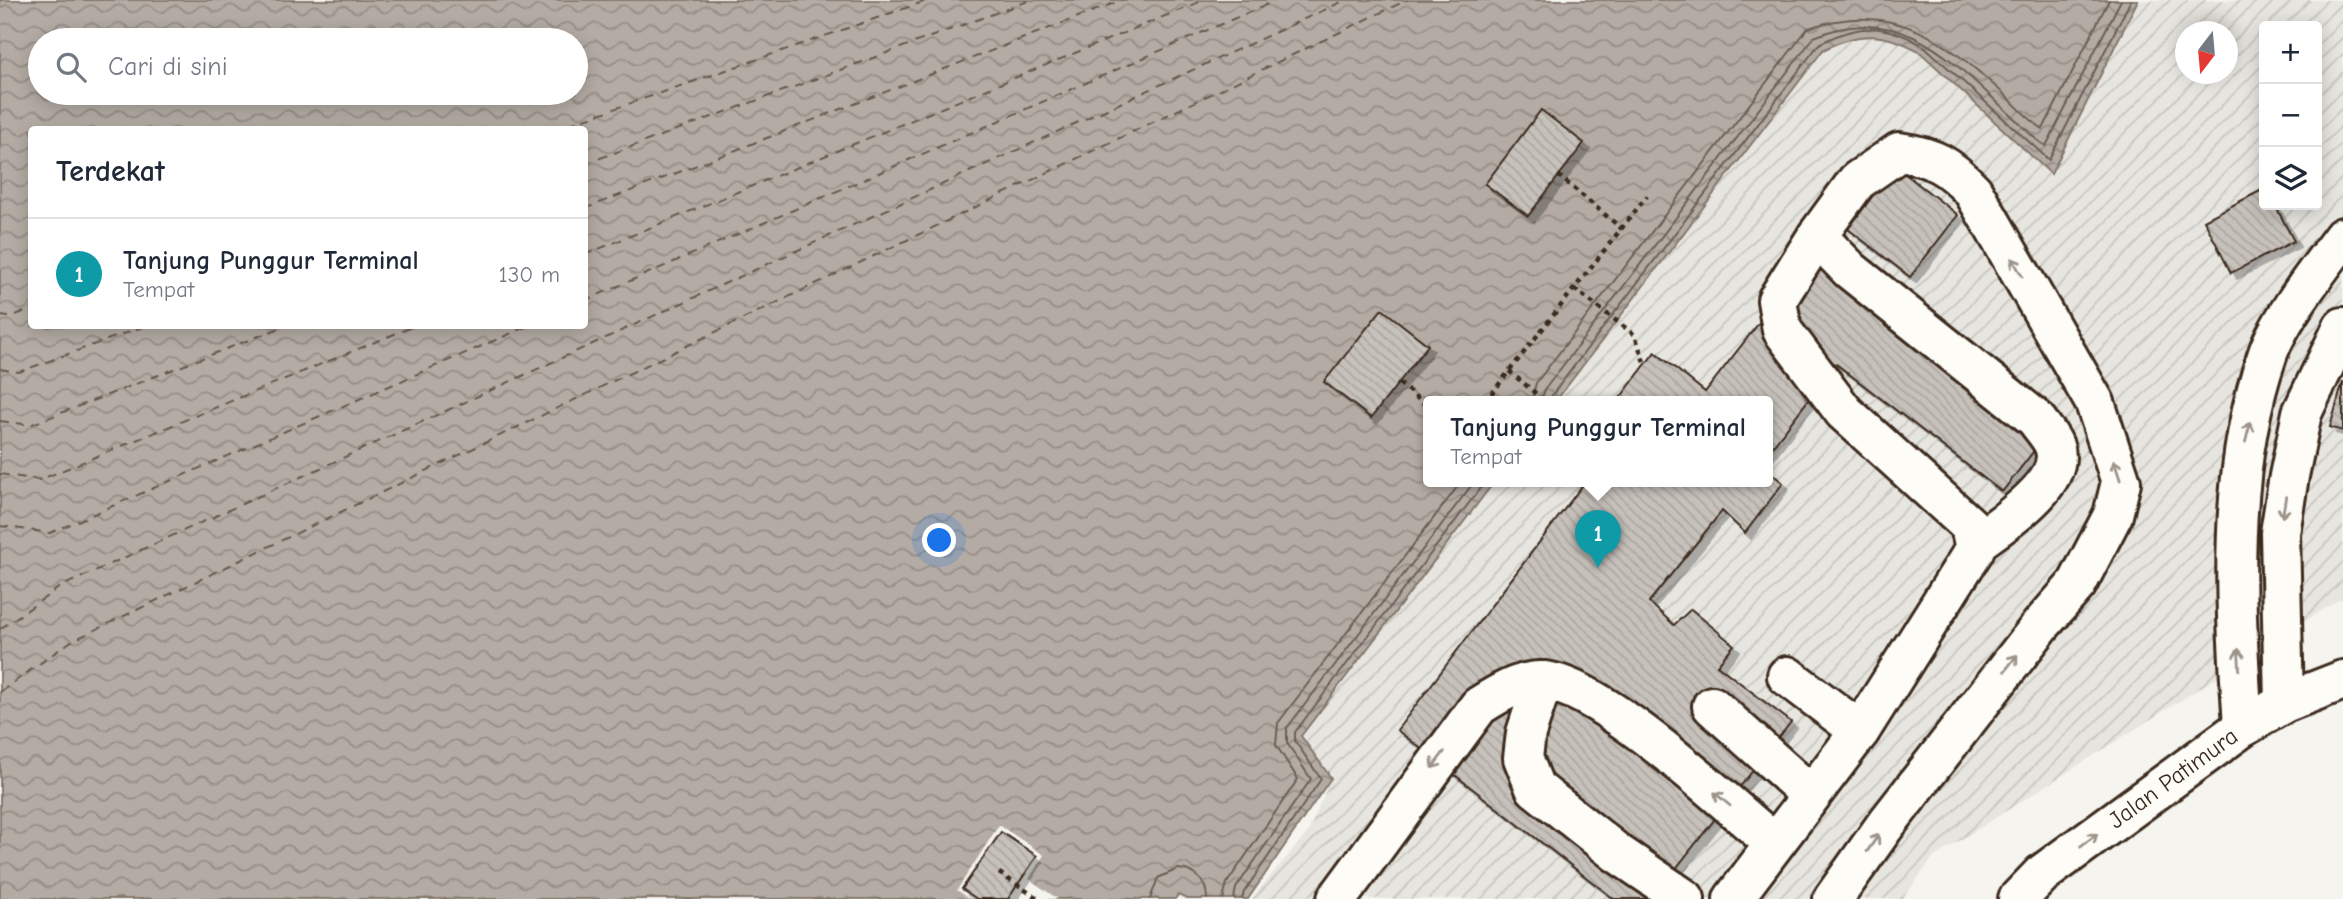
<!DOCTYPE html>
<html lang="id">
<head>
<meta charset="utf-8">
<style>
  body { margin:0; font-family:"Comic Neue",sans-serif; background:#f2f2f3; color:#1f2937 }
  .controls { position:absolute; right:21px; top:21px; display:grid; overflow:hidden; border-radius:7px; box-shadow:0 4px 18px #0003 }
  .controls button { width:63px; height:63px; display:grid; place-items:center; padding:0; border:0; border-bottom:2px solid #e0e1e3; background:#fff; color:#1f2937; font:35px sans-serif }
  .compass { position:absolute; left:2175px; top:21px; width:63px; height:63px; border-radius:50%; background:#fff; box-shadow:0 4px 18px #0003; rotate:196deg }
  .you { position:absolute; left:940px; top:541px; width:24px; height:24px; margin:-18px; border:5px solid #fff; border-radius:50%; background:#1a73e8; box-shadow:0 0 0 10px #1a73e833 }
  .badge { display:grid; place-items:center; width:46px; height:46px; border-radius:50%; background:#db2777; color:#fff; font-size:23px; font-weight:700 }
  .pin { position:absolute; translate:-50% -58px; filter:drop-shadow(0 2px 4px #0008) }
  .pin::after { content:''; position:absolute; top:37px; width:24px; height:21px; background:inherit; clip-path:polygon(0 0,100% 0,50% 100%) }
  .popup { position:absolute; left:1423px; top:396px; width:350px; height:91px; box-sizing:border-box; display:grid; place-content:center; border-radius:7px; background:#fff; filter:drop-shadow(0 2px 5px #0005); font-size:23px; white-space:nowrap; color:#747a83 }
  .popup b { font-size:26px; color:#1f2937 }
  .popup::after { content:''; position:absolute; left:50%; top:100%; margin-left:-14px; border:14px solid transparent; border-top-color:#fff }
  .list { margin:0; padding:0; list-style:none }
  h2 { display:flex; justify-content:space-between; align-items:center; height:91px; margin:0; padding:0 28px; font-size:30px }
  h2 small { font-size:23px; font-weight:400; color:#747a83 }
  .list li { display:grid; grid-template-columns:46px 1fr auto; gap:21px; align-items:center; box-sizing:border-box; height:112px; padding:0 28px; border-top:2px solid #e0e1e3 }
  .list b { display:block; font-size:26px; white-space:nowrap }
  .list p { margin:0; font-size:23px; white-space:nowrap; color:#747a83 }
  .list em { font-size:23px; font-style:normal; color:#747a83 }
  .icon { flex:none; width:38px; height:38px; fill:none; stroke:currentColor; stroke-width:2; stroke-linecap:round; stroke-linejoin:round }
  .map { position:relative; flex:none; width:2343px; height:899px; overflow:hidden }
  .search { position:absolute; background:#fff; box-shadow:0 4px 18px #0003; left:28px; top:28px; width:560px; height:77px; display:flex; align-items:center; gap:18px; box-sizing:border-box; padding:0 24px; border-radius:38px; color:#747a83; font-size:26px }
  .panel { position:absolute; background:#fff; box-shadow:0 4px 18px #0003; left:28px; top:126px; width:560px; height:203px; border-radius:7px }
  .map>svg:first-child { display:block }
  .industrial { fill:url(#industrial-furrows); fill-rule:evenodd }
  .water { fill:url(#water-waves); stroke:#84786e; stroke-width:2; fill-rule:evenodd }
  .pier { fill:#f5f4ee }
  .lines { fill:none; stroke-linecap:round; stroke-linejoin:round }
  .shore { stroke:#6b5e54; stroke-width:2 }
  .ferry { stroke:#65584d; stroke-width:2; stroke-dasharray:9 7; stroke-linecap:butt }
  .building { fill:url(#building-back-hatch); stroke:#3b2a1e; stroke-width:2; filter:url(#shadow) }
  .minor-casing { stroke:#3b2a1e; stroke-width:44 }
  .highway-casing { stroke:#3b2a1e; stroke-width:44 }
  .path { stroke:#3b2a1e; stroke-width:4.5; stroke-dasharray:5 5; stroke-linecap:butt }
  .minor { stroke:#fdfcf7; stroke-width:38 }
  .highway { stroke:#fdfcf7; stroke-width:38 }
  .oneway { stroke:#9c938a }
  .labels { text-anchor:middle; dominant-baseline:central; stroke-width:5; stroke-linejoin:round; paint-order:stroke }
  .street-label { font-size:24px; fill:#3b2a1e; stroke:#fdfcf7 }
</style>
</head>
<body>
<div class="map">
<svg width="2343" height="899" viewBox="0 0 2343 899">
  <defs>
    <pattern id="industrial-furrows" width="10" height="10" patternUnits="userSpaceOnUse" patternTransform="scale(1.75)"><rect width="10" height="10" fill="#e7e5df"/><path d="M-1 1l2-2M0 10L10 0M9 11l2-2" fill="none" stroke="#c7c5bf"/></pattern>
    <pattern id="water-waves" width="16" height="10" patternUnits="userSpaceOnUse" patternTransform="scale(1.75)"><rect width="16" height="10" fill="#b4aca4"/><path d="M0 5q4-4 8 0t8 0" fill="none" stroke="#948c85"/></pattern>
    <pattern id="building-back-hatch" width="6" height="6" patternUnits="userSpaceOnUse" patternTransform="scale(1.75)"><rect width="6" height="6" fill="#c7c1bb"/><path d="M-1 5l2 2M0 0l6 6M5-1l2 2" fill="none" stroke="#aca6a0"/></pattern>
    <filter id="shadow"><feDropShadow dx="6" dy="6" stdDeviation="0" flood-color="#0004"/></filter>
  </defs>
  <rect width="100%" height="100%" fill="#f5f4ee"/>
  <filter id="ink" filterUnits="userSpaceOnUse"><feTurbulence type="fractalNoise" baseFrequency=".0143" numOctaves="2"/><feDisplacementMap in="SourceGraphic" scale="14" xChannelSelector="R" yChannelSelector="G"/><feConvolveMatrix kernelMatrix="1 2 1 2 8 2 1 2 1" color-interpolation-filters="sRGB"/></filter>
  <g filter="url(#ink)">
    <path class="industrial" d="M2138 0H2343V597L1934 857 1902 899H1251L1308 832 1331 778 1301 737 1494 482H1768V402H1555L1823 50 1845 38 1871 34 1897 39 1919 51 2051 174ZM2264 26H2317V205H2264ZM2186 32H2228V74H2186Z"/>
    <path class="water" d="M0 0H2138L2051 174 1919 51C1884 32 1858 31 1823 50L1555 402H1428V482H1494L1301 736 1331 778 1248 899H1187L1178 895 1175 899H0ZM40 40H576V93H40ZM32 130H584V326H32Z"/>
    <polygon class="pier" points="999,825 1044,855 1029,879 1058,899 970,899 957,890"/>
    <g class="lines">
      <g class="shore">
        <path d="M1531 402 1536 383 1808 28C1897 0 1945 40 2007 97 2018 107 2030 121 2043 129L2109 0"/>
        <path d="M1541 402 1545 389 1814 37C1903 0 1953 62 2014 118 2024 127 2034 140 2046 146L2121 0"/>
        <path d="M1550 402 1552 395 1819 44C1859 23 1885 23 1924 46L2049 160 2131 0"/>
        <path d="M1150 899 1158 878 1178 869C1195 870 1207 881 1207 899"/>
        <polyline points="1223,899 1227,883 1298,779 1276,745 1278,723 1461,482"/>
        <polyline points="1234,899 1236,888 1311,779 1287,743 1287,728 1474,482"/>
        <polyline points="1242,899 1244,892 1321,779 1295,741 1295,732 1485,482"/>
      </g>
      <g class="ferry">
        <polyline points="553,130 929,0"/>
        <polyline points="584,164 1031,0"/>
        <polyline points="584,209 1122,0"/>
        <polyline points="584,255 1204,0"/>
        <polyline points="584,301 1277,0"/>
        <polyline points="0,316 10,317 32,309"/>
        <polyline points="0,369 19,372 145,326"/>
        <polyline points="0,421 30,425 285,326"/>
        <polyline points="0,474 39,480 414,326"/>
        <polyline points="0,526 50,533 528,326"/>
        <polyline points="0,629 60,587 1346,0"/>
        <polyline points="0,692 70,642 1407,0"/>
      </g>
    </g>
    <g class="building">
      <polygon points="1541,110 1584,143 1528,216 1485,184"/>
      <polygon points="1895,166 1958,215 1910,277 1848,229"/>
      <polygon points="2264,189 2264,205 2275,205 2294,241 2231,273 2204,220"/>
      <polygon points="1826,237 2060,417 2002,492 1836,364 1768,452 1768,402 1617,402 1655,352 1705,392"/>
      <polygon points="1382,309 1428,345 1371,418 1324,382"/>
      <polygon points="2343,382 2343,431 2330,427"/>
      <polygon points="1768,470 1783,483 1745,533 1722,511 1649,602 1674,625 1691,609 1734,645 1717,665 1791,722 1652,899 1614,899 1397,730 1585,482 1768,482"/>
      <polygon points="1001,832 1037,856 1008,899 977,899 962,889"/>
    </g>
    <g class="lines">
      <g class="minor-casing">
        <g id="minor">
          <path d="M1817 236 1850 270 2036 419C2041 427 2051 437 2054 446 2068 483 2000 525 1976 543"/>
          <polyline points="1787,676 1860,731"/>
          <polyline points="1543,681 1526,733 1523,758 1535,788 1617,853 1685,899"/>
          <polyline points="2284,703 2280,533 2289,476 2302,413 2343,327"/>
          <polyline points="1712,706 1811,795"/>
          <path d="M2243 727C2235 602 2226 473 2268 353 2280 319 2321 266 2343 237"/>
          <path d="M1337 899 1479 706C1498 694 1520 680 1543 681 1600 684 1727 804 1774 843"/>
          <path d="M1733 899 1860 731 1975 549 1970 526 1844 412 1782 330 1777 300 1817 236 1857 181 1899 152C1934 157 1948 165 1973 191L2095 403 2121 482 2113 515 2077 584 2041 625 1884 827 1833 899"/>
        </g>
      </g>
      <g class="highway-casing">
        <polyline id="highway" points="2018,899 2042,874 2243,727 2284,703 2343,680"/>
      </g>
      <g class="path">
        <polyline points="1558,175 1622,229"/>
        <polyline points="1574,289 1635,335 1645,365"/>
        <polyline points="1509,371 1546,402"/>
        <polyline points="1399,383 1428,407"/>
        <polyline points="1485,402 1647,196"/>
        <polyline points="999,873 1039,899"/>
      </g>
      <use href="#minor" class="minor"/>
      <use href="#highway" class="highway"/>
    </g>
    <defs><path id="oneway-shaft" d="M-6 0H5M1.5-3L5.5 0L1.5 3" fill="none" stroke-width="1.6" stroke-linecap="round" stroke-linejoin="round" transform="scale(1.75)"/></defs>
    <g class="oneway">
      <use href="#oneway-shaft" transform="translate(2017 267) rotate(-120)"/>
      <use href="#oneway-shaft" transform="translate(2248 432) rotate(-76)"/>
      <use href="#oneway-shaft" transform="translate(2117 470) rotate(-108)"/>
      <use href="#oneway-shaft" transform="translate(2284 507) rotate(99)"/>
      <use href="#oneway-shaft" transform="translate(2239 659) rotate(-93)"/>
      <use href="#oneway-shaft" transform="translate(2011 663) rotate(-52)"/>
      <use href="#oneway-shaft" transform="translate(1438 760) rotate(127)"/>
      <use href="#oneway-shaft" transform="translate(1722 799) rotate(-140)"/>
      <use href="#oneway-shaft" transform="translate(2089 840) rotate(-36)"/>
      <use href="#oneway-shaft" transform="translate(1873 843) rotate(-55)"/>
    </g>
  </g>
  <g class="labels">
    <g class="street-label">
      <text transform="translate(2173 778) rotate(-36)">Jalan Patimura</text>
    </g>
  </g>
</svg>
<div class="controls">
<button>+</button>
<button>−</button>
<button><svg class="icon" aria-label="layers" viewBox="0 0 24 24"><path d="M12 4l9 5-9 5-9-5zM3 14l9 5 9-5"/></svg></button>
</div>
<svg class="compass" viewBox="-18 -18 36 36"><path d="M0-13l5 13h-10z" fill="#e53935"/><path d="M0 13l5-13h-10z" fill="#747a83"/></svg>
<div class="you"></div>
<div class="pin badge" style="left:1598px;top:568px;background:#0f9aa8">1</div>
<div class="popup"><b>Tanjung Punggur Terminal</b>Tempat</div>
<div class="search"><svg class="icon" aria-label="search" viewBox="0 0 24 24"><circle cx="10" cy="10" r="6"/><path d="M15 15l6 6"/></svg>Cari di sini</div>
<section class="panel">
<h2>Terdekat<small></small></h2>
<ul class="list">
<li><span class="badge" style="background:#0f9aa8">1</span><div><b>Tanjung Punggur Terminal</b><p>Tempat</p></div><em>130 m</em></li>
</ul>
</section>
</div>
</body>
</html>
